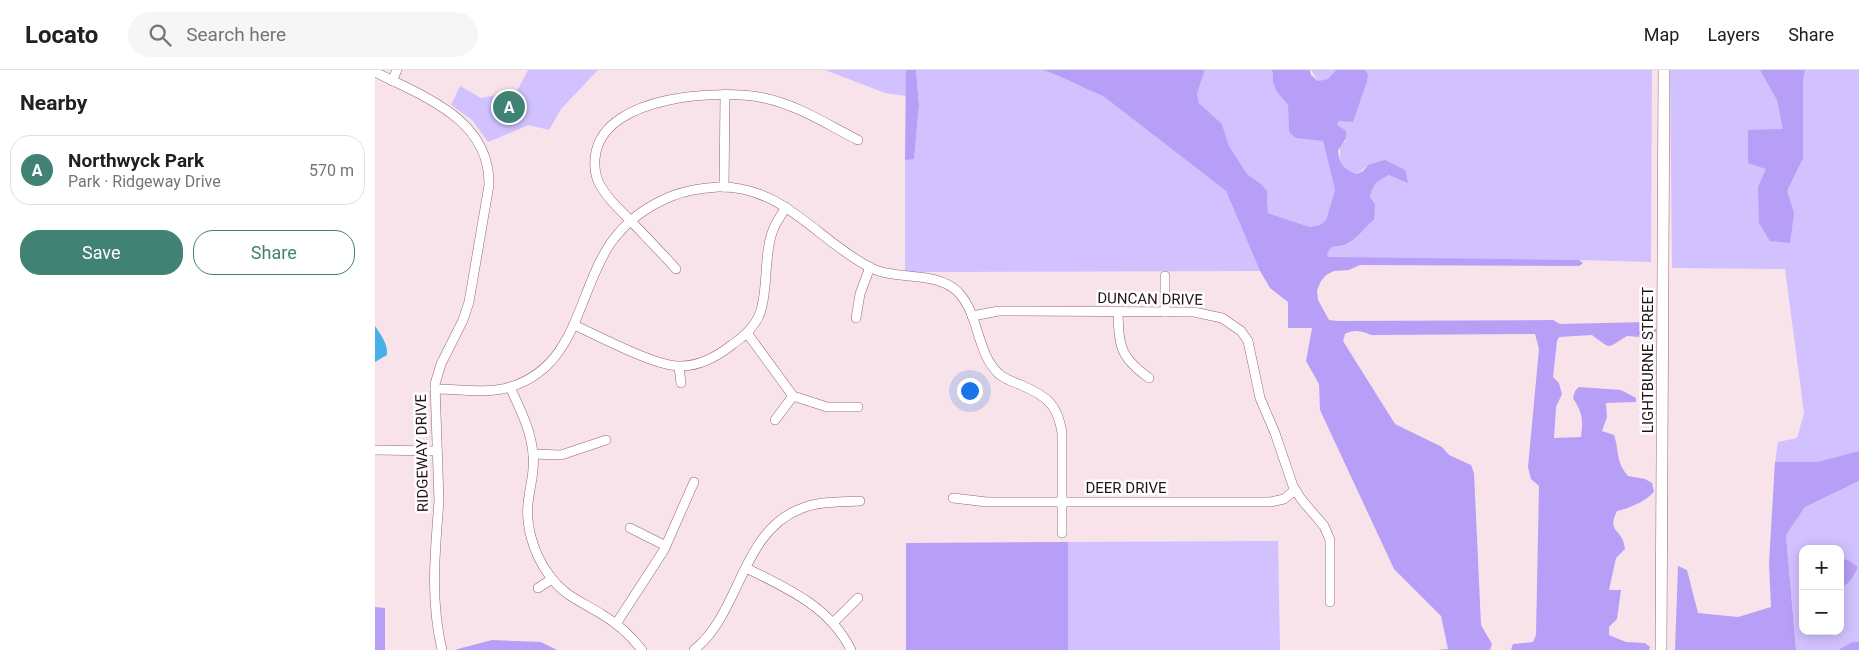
<!DOCTYPE html>
<html lang="en">
<head>
<meta charset="utf-8">
<style>
  body { margin:0; font-family:Roboto,sans-serif; background:#f6f6f6; color:#202124 }
  .controls { position:absolute; right:15px; bottom:15px; display:grid; overflow:hidden; border-radius:10px; box-shadow:0 2px 12px #0003 }
  .controls button { width:45px; height:45px; display:grid; place-items:center; padding:0; border:0; border-bottom:1px solid #e0e0e0; background:#fff; color:#202124; font:25px sans-serif }
  .you { position:absolute; left:594px; top:320px; width:18px; height:18px; margin:-12px; border:4px solid #fff; border-radius:50%; background:#1a73e8; box-shadow:0 0 0 8px #1a73e833 }
  .badge { display:grid; place-items:center; width:32px; height:32px; border-radius:50%; background:#408273; color:#fff; font-size:16px; font-weight:700 }
  .pin { position:absolute; translate:-50% -50%; border:2px solid #fff; box-shadow:0 1px 5px #0006 }
  .list { margin:0; padding:0; list-style:none }
  h2 { display:flex; justify-content:space-between; align-items:center; height:65px; margin:0; padding:0 20px; font-size:21px }
  h2 small { font-size:16px; font-weight:400; color:#757577 }
  .list li { display:grid; grid-template-columns:32px 1fr auto; gap:15px; align-items:center; box-sizing:border-box; height:70px; margin:0 10px 10px; padding:0 10px; border:1px solid #e0e0e0; border-radius:20px }
  .list b { display:block; font-size:19px; white-space:nowrap }
  .list p { margin:0; font-size:16px; white-space:nowrap; color:#757577 }
  .list em { font-size:16px; font-style:normal; color:#757577 }
  .actions { display:flex; gap:10px; padding:15px 20px }
  .actions a { flex:1; padding:11px 0; border:1px solid #408273; border-radius:20px; text-align:center; font-size:18px; color:#408273 }
  .actions .main { background:#408273; color:#fff }
  .icon { flex:none; width:28px; height:28px; fill:none; stroke:currentColor; stroke-width:2; stroke-linecap:round; stroke-linejoin:round }
  .map { position:relative; flex:none; width:1484px; height:580px; overflow:hidden }
  header { display:flex; align-items:center; gap:30px; box-sizing:border-box; height:70px; padding:0 25px; background:#fff; border-bottom:1px solid #e0e0e0 }
  header strong { font-size:24px }
  nav { display:flex; gap:28px; margin-inline-start:auto; font-size:18px }
  .search { width:350px; height:45px; background:#f6f6f6; display:flex; align-items:center; gap:12px; box-sizing:border-box; padding:0 18px; border-radius:28px; color:#757577; font-size:19px }
  main { display:flex }
  aside { flex:1; background:#fff }
  .map>svg:first-child { display:block }
  .green { fill:#d1c1ff; fill-rule:evenodd }
  .forest { fill:#b79ef7 }
  .water { fill:#47b0e9 }
  .lines { fill:none; stroke-linecap:round; stroke-linejoin:round }
  .minor-casing { stroke:#956576; stroke-width:10 }
  .major-casing { stroke:#956576; stroke-width:12 }
  .minor { stroke:#fff; stroke-width:9 }
  .major { stroke:#fff; stroke-width:11 }
  .labels { text-anchor:middle; dominant-baseline:central; stroke-width:5; stroke-linejoin:round; paint-order:stroke }
  .street-label { font-size:15px; fill:#25131a; stroke:#fff }
</style>
</head>
<body>
<header>
<strong>Locato</strong>
<div class="search"><svg class="icon" aria-label="search" viewBox="0 0 24 24"><circle cx="10" cy="10" r="6"/><path d="M15 15l6 6"/></svg>Search here</div>
<nav><a>Map</a><a>Layers</a><a>Share</a></nav>
</header>
<main>
<aside>
<h2>Nearby<small></small></h2>
<ul class="list">
<li><span class="badge">A</span><div><b>Northwyck Park</b><p>Park · Ridgeway Drive</p></div><em>570 m</em></li>
</ul>
<div class="actions"><a class="main">Save</a><a>Share</a></div>
</aside>
<div class="map">
<svg width="1484" height="580" viewBox="0 0 1484 580">
  <rect width="100%" height="100%" fill="#f9e3ea"/>
  <g class="green">
    <polygon points="153,0 223,0 186,39 174,60 154,55 113,72 97,50 76,35 85,16 106,28 142,21"/>
    <polygon points="450,0 531,0 531,26 510,23"/>
    <path d="M541 0H667C688 6 707 18 728 26L851 121 885 201 530 202V90L539 88 544 35Z"/>
    <path d="M830 0H896L898 2C896 17 904 24 913 35L914 62 948 71 960 120 951 150 945 155 935 157 893 143V131L886 114 872 104 854 76 847 54 824 33 822 24Z"/>
    <polygon points="936,0 961,0 953,9 943,11"/>
    <path d="M989 0H1277L1276 192 1204 190 953 188 952 183 957 177C962 176 968 176 973 174 984 168 989 157 999 150 995 125 989 118 1014 105L1032 113 993 95 982 104C964 98 965 95 965 76L971 71 962 55Z"/>
    <polygon points="1295,0 1484,0 1484,381 1442,392 1400,392 1403,372 1422,368 1429,343 1410,199 1297,198"/>
    <path d="M1484 411V572H1477L1463 580H1421L1411 465 1430 437ZM1428 479H1465V488L1475 491 1483 497C1479 506 1475 514 1465 518V561H1428Z"/>
    <polygon points="903,471 905,580 693,580 693,472"/>
  </g>
  <g class="forest">
    <polygon points="531,0 541,0 544,35 539,89 530,90"/>
    <path d="M667 0H830L822 24 824 33 847 54 854 76 872 104 886 114 892 121 893 143 935 157 945 155 951 150 960 120 948 71 921 68 914 62 913 35C904 24 896 18 898 2L896 0H935L936 5 943 11 953 9 961 0H990L993 5 992 11 978 52 964 51 962 55 970 60C974 70 967 72 963 81 965 95 968 99 982 104L988 101 993 95 1010 90 1030 100 1033 113 1014 105C1003 111 998 113 995 127L1000 134 999 150C989 157 984 168 972 174 968 176 961 176 957 177L952 183 953 187 1204 190 1208 193 1204 196 985 195 974 200 959 201 951 205 946 211 942 220 943 230 954 250 964 251 1178 250 1185 254 1272 252 1282 260C1275 269 1263 267 1252 266 1230 279 1238 280 1217 265L1184 267 1182 271 1178 307 1184 313 1187 324 1181 337 1179 368 1206 367C1208 349 1208 344 1198 328L1200 321 1204 317 1246 320 1261 328V332L1231 333 1232 347 1227 361 1239 365C1245 383 1240 390 1253 406L1270 409 1277 413 1279 422C1269 432 1255 438 1242 441 1231 463 1248 458 1250 479L1241 488 1234 520H1246L1242 549 1234 557V565L1251 572 1270 573 1275 577 1274 580H1136L1138 574 1158 572 1161 565 1164 416 1156 409 1153 397 1164 279 1160 264 996 265C987 261 979 259 970 264L968 271 1020 354 1067 377 1074 385 1096 395 1099 403 1106 555 1117 574 1115 580H1062L1073 579 1066 546 1019 499 945 340 944 314 931 291 937 258H913V232L895 218 885 201 851 121 728 26C707 18 688 6 667 0Z"/>
    <polygon points="1385,0 1430,0 1428,9 1428,88 1412,121 1419,143 1415,173 1395,171 1384,153 1383,117 1391,99 1373,93 1373,60 1408,59 1402,30"/>
    <polygon points="1484,381 1484,411 1430,437 1411,465 1421,580 1300,580 1303,496 1312,500 1323,543 1363,547 1396,537 1394,493 1400,392 1442,392"/>
    <polygon points="693,472 693,580 531,580 531,473"/>
    <path d="M1465 488 1475 491 1483 497C1479 506 1475 514 1465 518Z"/>
    <polygon points="0,537 10,538 10,580 0,580"/>
    <polygon points="117,570 166,572 182,580 79,580"/>
    <polygon points="1477,572 1484,572 1484,580 1463,580"/>
  </g>
  <path class="water" d="M0 256C6 265 13 274 12 285L0 292Z"/>
  <g class="lines">
    <g class="minor-casing">
      <g id="minor">
        <path d="M0 2C49 27 115 49 114 115L94 232 88 250 66 294 60 314 64 431C60 483 55 529 67 580"/>
        <polyline points="17,11 22,0"/>
        <polyline points="349,117 350,25"/>
        <path d="M301 199C286 182 270 166 254 149 243 138 230 126 223 111 219 101 219 92 221 82 233 25 344 19 389 28 423 35 453 55 483 70"/>
        <polyline points="790,206 790,242"/>
        <path d="M743 242C744 277 745 287 774 308"/>
        <polyline points="597,246 624,241 819,242 847,248 866,261 873,271 885,328 900,363 918,416 926,429 949,456 955,470 955,532"/>
        <polyline points="481,248 485,224 495,197"/>
        <path d="M199 255C224 266 281 297 306 296 324 296 343 286 358 274 371 265 384 253 387 236 393 211 389 184 398 160 401 152 407 144 411 137"/>
        <polyline points="372,263 418,326 452,337 483,337"/>
        <polyline points="304,297 306,313"/>
        <path d="M135 317C145 339 156 360 158 384 160 399 156 412 154 426 149 453 158 483 174 505 190 527 206 531 228 545 243 554 256 566 267 580"/>
        <path d="M60 319C84 319 111 324 135 317 202 297 202 224 235 174 251 151 272 136 297 126 312 120 327 118 343 117 408 115 443 171 496 198 523 211 561 200 583 222 605 245 601 283 624 304 631 310 639 312 646 315 672 326 683 335 687 363V463"/>
        <polyline points="400,350 418,326"/>
        <polyline points="0,380 61,381"/>
        <polyline points="158,384 186,385 231,370"/>
        <polyline points="578,428 612,432 895,432 909,429 920,420"/>
        <polyline points="255,458 291,476"/>
        <path d="M371 498C412 518 455 537 476 580"/>
        <polyline points="163,518 177,509"/>
        <polyline points="458,553 483,528"/>
        <polyline points="241,554 289,480 319,412"/>
        <path d="M319 580C366 542 366 462 425 439 443 431 466 432 485 431"/>
      </g>
    </g>
    <g class="major-casing">
      <polyline id="major" points="1286,580 1289,0"/>
    </g>
    <use href="#minor" class="minor"/>
    <use href="#major" class="major"/>
  </g>
  <g class="labels">
    <g class="street-label">
      <text transform="translate(775 229) rotate(1)">DUNCAN DRIVE</text>
      <text transform="translate(1273 290) rotate(-90)">LIGHTBURNE STREET</text>
      <text transform="translate(47 383) rotate(-91)">RIDGEWAY DRIVE</text>
      <text x="751" y="418">DEER DRIVE</text>
    </g>
  </g>
</svg>
<div class="controls">
<button>+</button>
<button>−</button>
</div>
<div class="you"></div>
<div class="pin badge" style="left:134px;top:37px">A</div>
</div>
</main>
</body>
</html>
